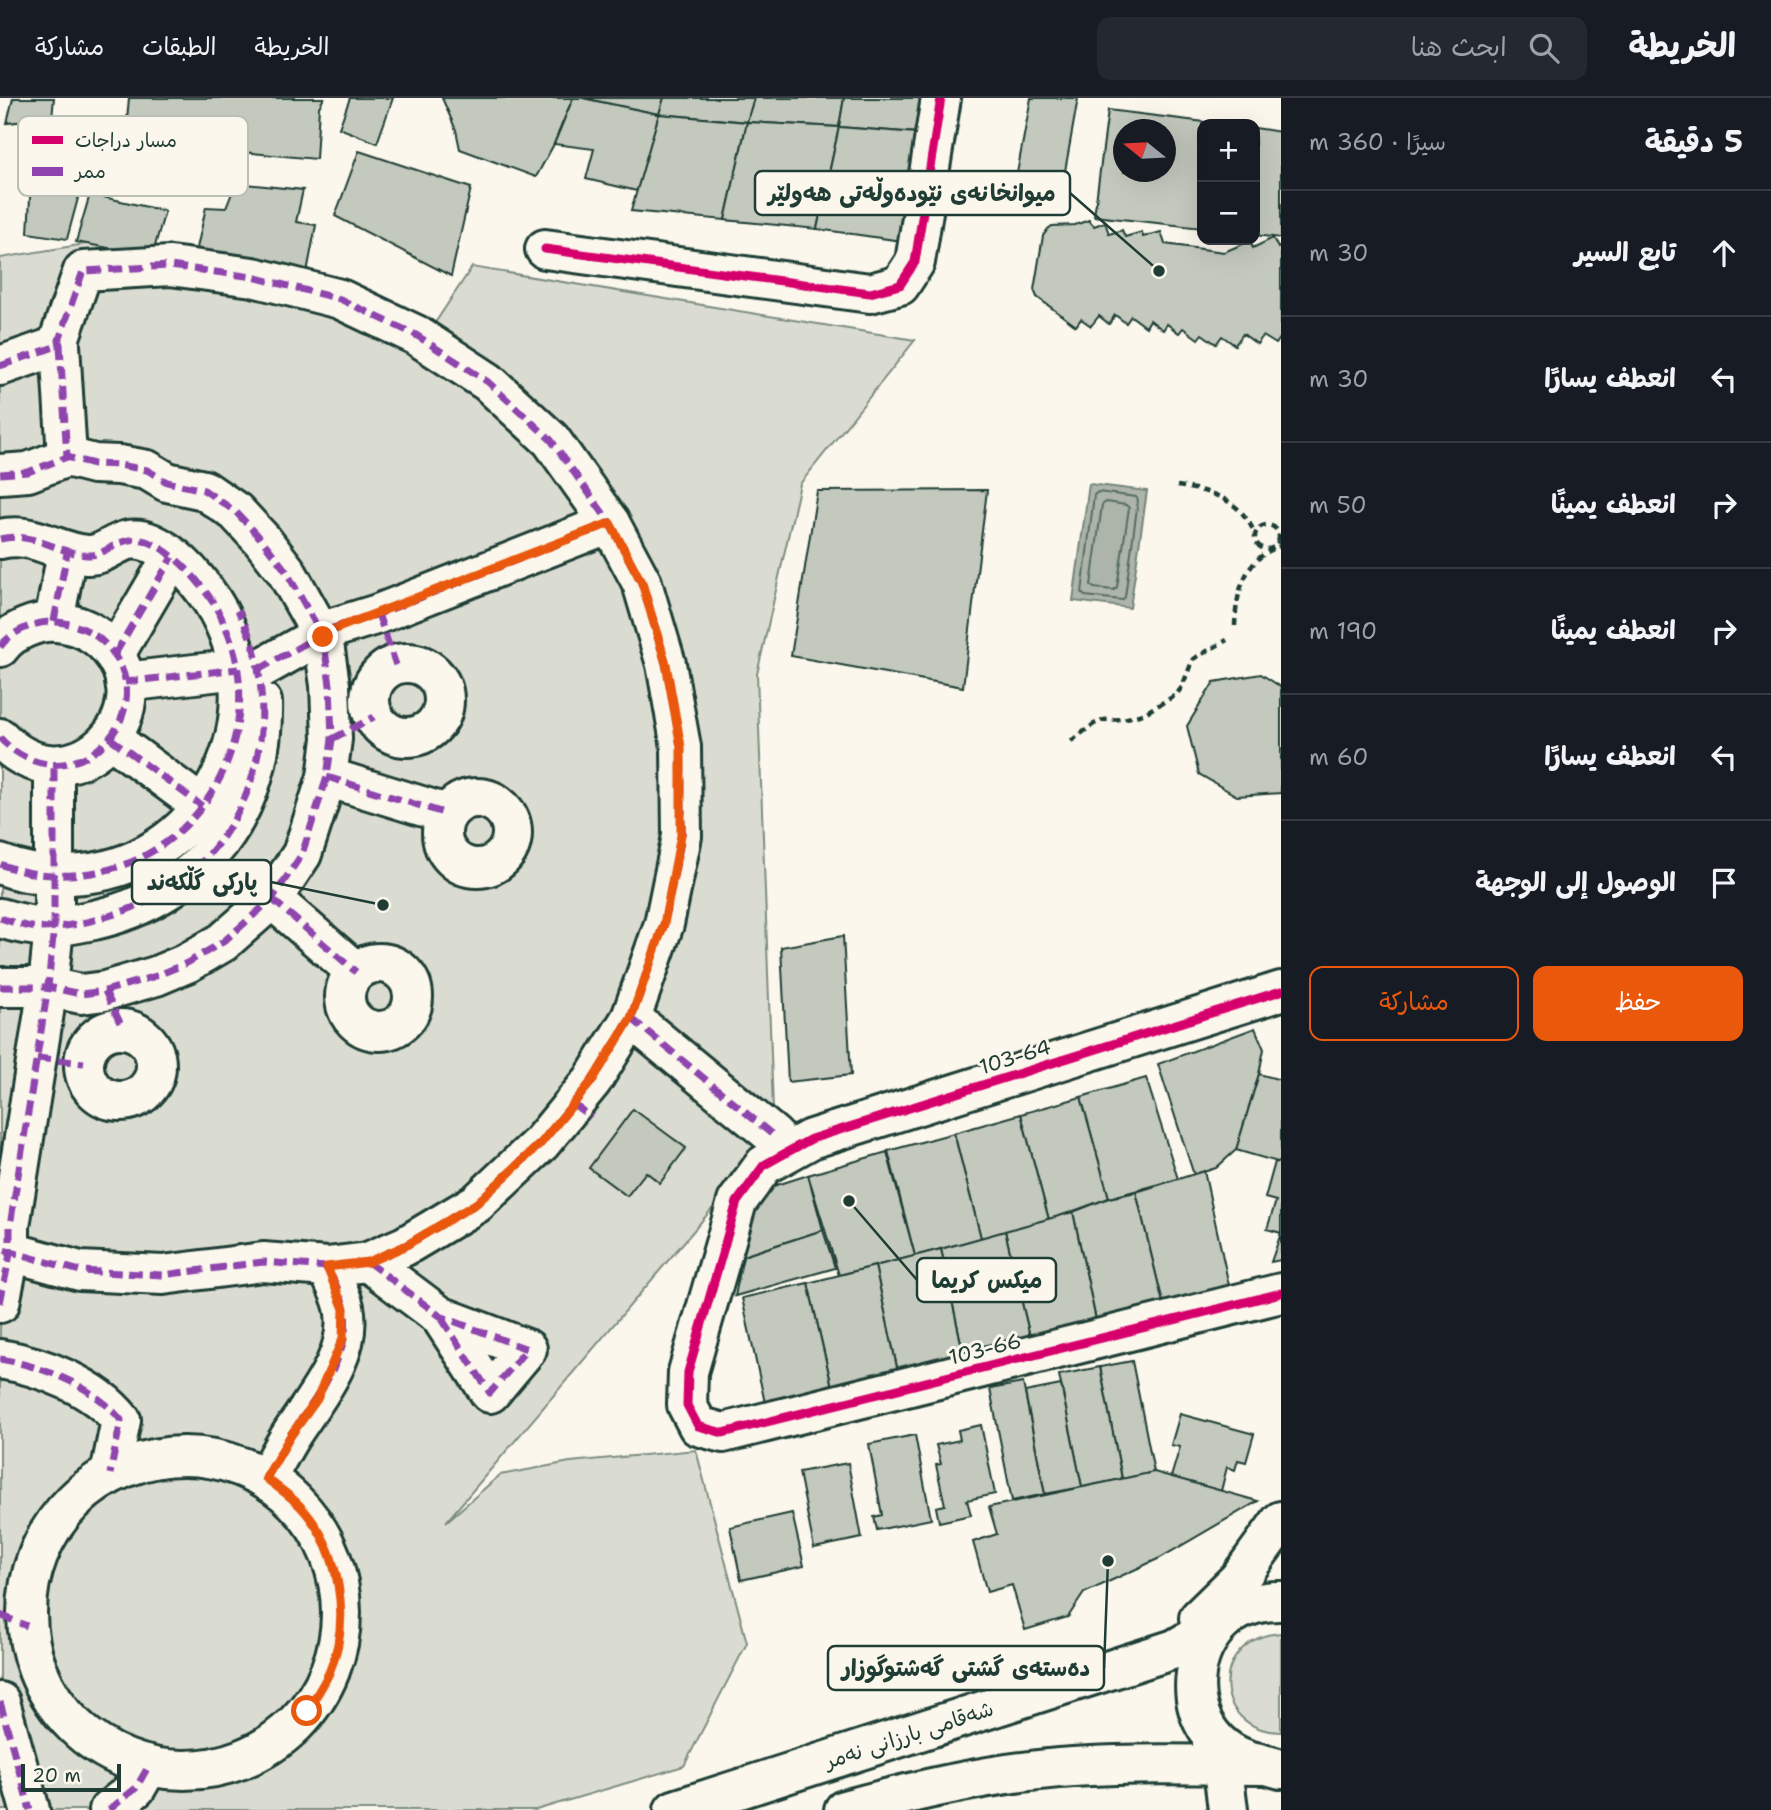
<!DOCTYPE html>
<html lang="ar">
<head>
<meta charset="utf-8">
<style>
  body { margin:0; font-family:"Shantell Sans","Playpen Sans Arabic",sans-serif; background:#242831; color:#f1f3f6; direction:rtl }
  .controls { position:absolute; right:21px; top:21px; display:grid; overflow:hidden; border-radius:14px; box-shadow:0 7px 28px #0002 }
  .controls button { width:63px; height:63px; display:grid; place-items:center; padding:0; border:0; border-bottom:2px solid #363941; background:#171b24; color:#f1f3f6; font:35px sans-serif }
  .compass { position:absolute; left:1113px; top:21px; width:63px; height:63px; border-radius:50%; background:#171b24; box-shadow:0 7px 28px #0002; rotate:288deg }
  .scale { position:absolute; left:21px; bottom:18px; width:100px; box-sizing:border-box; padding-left:7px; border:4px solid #1f3d34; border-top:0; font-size:19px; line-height:24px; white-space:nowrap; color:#1f3d34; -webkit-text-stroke:5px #fbf7ec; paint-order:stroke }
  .stop { position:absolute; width:21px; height:21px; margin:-16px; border:5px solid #ea580c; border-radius:50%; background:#fff }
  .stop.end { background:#ea580c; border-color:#fff; box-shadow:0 2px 7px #0008 }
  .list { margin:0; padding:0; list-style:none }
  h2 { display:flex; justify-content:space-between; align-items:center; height:91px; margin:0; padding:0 28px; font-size:30px }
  h2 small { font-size:23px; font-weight:400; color:#9ea1a6 }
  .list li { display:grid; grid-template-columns:46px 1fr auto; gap:21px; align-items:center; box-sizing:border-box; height:126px; padding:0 28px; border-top:2px solid #363941 }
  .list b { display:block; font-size:26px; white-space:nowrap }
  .list em { font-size:23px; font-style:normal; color:#9ea1a6 }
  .actions { display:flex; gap:14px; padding:21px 28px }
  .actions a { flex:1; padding:16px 0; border:2px solid #ea580c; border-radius:14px; text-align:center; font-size:24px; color:#ea580c }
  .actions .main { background:#ea580c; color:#fff }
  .icon { flex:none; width:38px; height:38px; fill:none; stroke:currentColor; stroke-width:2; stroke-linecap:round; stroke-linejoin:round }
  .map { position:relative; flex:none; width:1281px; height:1712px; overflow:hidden; direction:ltr }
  header { display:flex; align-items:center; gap:42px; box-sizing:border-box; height:98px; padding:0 35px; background:#171b24; border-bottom:2px solid #363941 }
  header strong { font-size:33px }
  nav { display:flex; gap:38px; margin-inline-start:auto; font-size:24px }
  .search { width:490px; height:63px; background:#242831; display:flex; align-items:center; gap:18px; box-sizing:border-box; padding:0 24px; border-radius:14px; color:#9ea1a6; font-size:26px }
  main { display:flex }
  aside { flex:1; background:#171b24 }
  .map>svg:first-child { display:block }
  .green { fill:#dbdcd1; stroke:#7d8c82; stroke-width:2 }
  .water { fill:#adb4aa; stroke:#74847b; stroke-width:2 }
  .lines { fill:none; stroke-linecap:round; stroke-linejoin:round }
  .shore { stroke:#586d63; stroke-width:2 }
  .building { fill:#c4c9be; stroke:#1f3d34; stroke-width:2; fill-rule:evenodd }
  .minor-casing { stroke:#1f3d34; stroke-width:44 }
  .major-casing { stroke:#1f3d34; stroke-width:44 }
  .path { stroke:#1f3d34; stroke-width:4.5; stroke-dasharray:7 5; stroke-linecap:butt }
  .minor { stroke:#fbf7ec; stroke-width:38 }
  .major { stroke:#fbf7ec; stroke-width:38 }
  .quiet { stroke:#8e44ad; stroke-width:7; stroke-dasharray:14 7; stroke-linecap:butt }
  .cycleway-casing { stroke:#fbf7ec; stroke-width:13 }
  .cycleway { stroke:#d6006c; stroke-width:9 }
  .route { stroke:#ea580c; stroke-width:9 }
  .labels { text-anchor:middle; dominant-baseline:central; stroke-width:6; stroke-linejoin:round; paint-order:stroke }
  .street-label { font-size:21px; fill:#1f3d34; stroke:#fbf7ec }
  .key { fill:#fbf7ec; stroke:#b9bfb5; stroke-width:2 }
  .key-label { font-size:19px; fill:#1f3d34 }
  .leader { fill:none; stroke:#1f3d34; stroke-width:2.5 }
  .callout-dot { fill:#1f3d34; stroke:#fbf7ec; stroke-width:2.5 }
  .callout { fill:#fbf7ec; stroke:#1f3d34; stroke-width:2.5 }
  .callout-label { font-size:23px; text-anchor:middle; font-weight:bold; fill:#1f3d34 }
</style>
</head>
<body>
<header>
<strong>الخريطة</strong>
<div class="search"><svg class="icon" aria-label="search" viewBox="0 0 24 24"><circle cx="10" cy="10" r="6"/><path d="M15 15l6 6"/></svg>ابحث هنا</div>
<nav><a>الخريطة</a><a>الطبقات</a><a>مشاركة</a></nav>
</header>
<main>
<aside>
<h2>5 دقيقة<small>سيرًا · 360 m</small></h2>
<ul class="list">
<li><svg class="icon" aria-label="ahead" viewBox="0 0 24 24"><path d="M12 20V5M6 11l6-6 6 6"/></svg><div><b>تابع السير</b></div><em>30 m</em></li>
<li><svg class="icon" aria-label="left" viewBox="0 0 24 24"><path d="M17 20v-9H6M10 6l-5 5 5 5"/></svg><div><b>انعطف يسارًا</b></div><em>30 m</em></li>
<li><svg class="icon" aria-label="right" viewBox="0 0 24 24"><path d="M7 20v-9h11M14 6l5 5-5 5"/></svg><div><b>انعطف يمينًا</b></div><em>50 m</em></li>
<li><svg class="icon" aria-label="right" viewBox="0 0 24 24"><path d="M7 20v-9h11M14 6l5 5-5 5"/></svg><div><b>انعطف يمينًا</b></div><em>190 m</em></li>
<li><svg class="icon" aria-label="left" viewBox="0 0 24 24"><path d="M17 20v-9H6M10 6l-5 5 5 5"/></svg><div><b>انعطف يسارًا</b></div><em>60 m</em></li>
<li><svg class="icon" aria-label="arrive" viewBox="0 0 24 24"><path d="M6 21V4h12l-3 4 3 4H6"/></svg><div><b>الوصول إلى الوجهة</b></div></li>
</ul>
<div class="actions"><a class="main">حفظ</a><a>مشاركة</a></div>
</aside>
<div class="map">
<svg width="1281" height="1712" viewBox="0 0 1281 1712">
  <rect width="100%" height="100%" fill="#fbf7ec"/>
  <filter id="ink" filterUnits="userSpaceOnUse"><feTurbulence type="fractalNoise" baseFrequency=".0143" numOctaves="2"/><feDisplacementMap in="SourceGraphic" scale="14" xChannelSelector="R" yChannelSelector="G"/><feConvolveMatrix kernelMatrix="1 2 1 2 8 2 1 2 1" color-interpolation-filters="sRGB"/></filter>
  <g filter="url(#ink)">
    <g class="green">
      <polygon points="91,145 152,158 427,237 472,169 915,242 800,386 757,576 774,1038 446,1424 500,1377 570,1364 696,1352 747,1545 684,1668 536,1712 0,1712 0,160"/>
      <path d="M1281 1535V1634C1210 1633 1209 1540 1281 1535Z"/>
    </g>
    <polygon class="water" points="1089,386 1147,393 1130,510 1073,503"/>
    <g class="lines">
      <g class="shore">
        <polygon points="1098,394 1136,399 1138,402 1125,499 1122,502 1085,498 1082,495 1094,397"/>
        <polygon points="1106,404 1126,407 1129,410 1117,489 1114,492 1094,490 1091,487 1102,407"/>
      </g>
    </g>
    <g class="building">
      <polygon points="13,0 54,0 52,20 7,25"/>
      <polygon points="129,0 324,0 319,9 316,61 125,43"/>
      <polygon points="350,0 393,0 377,45 339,30"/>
      <polygon points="442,0 573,0 554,46 536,79 460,51 456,32"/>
      <polygon points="573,0 583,0 659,16 637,93 586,81 594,51 554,46"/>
      <polygon points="583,0 664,0 659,16"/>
      <polygon points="664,0 754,0 747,24 659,16"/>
      <polygon points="754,0 844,0 839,29 747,24"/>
      <polygon points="844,0 922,0 917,35 839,29"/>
      <polygon points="1031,0 1078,0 1059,107 1012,102"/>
      <path d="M1108 12 1221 26H1202V130L1094 118ZM1124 32H1166V74H1124Z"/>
      <polygon points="659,16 747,24 725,122 631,113"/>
      <polygon points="747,24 839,29 817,131 725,122"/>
      <polygon points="839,29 917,35 902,143 817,131"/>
      <polygon points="1255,30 1281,34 1281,140 1255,137"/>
      <polygon points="359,53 471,90 451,178 335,118"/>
      <polygon points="32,66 84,78 67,141 28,135"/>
      <polygon points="236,85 303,92 296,124 316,127 304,190 194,164 206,109 226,110"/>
      <polygon points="90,96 165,113 152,158 76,144"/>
      <polygon points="1089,122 1094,128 1105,124 1109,136 1122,132 1125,139 1142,134 1143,139 1161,134 1165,146 1224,154 1250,143 1253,150 1273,140 1278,150 1281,148 1281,239 1276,246 1263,238 1257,246 1243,236 1235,247 1222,238 1216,246 1202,236 1198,241 1183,230 1179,235 1167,226 1163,232 1150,222 1146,229 1131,218 1126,225 1115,217 1109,226 1099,218 1091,228 1081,221 1076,228 1037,199 1034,192 1043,138 1048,131 1052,128 1075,127"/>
      <polygon points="987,392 963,589 791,558 817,393"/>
      <polygon points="1261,576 1281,589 1281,695 1237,698 1199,676 1187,628 1214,584"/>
      <polygon points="843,838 851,977 788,984 781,849"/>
      <polygon points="1255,930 1264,951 1259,976 1236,1052 1216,1070 1194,1077 1158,966"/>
      <polygon points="1259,976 1281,982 1281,1065 1236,1052"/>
      <polygon points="1146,980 1178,1081 1109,1100 1081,999"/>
      <polygon points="1081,999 1109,1100 1049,1122 1021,1016"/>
      <polygon points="633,1011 686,1050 660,1085 646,1074 627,1098 589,1070"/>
      <polygon points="1021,1016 1049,1122 981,1140 954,1035"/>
      <polygon points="954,1035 981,1140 915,1158 888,1053"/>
      <polygon points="887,1054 915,1158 839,1177 808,1077"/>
      <polygon points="1275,1064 1281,1065 1281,1162 1271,1164 1281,1135 1267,1131 1276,1103 1265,1100"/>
      <polygon points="1204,1073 1230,1192 1164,1209 1136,1094"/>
      <polygon points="808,1077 823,1132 743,1158 752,1095"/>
      <polygon points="1136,1094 1164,1209 1097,1227 1073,1114 1109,1100"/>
      <polygon points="1073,1114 1097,1227 1031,1243 1005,1133"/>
      <polygon points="823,1132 835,1170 735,1198 743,1158"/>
      <polygon points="1005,1133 1031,1243 964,1259 941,1151"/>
      <polygon points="941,1151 964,1259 898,1274 875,1168"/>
      <polygon points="875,1168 898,1274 832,1289 808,1185"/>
      <polygon points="808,1185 832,1289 765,1305 742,1200"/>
      <polygon points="1132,1263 1154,1374 1122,1381 1100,1269"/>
      <polygon points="1100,1269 1122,1381 1082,1389 1059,1277"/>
      <polygon points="1023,1285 1045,1396 1012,1403 990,1291"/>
      <polygon points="1061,1287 1082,1389 1045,1396 1025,1294"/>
      <polygon points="1180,1316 1254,1336 1246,1364 1238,1362 1235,1372 1227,1369 1221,1393 1171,1379 1180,1349 1171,1347"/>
      <polygon points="981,1327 995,1396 967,1402 971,1417 939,1424 936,1409 945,1407 936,1367 941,1366 936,1347 960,1342 958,1332"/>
      <polygon points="915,1337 931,1421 877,1432 874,1419 882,1417 869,1346"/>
      <polygon points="848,1365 862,1440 814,1450 799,1374"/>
      <polygon points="1154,1374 1258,1403 1160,1460 1084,1495 1068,1519 1025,1532 1012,1487 987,1494 973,1444 997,1436 989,1409"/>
      <polygon points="792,1415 804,1468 741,1482 730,1429"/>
    </g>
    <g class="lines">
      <g class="minor-casing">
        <g id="minor">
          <polyline points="545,151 870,195 900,187 915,164 941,0"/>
          <polyline points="60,247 67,359"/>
          <polyline points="0,268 60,247 59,242 83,173 170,168 253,179 340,201 416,237 488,284 551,342 610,425 642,485 666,566 681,649 682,738 664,826 631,920 592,983 541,1045 477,1105 405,1148 368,1164 327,1169 263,1164 163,1177 80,1173 0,1151"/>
          <polyline points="0,376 28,374 67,359 94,366 119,367 147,372 167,384 204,392 236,414 262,442 286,473 323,539 330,587 332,641 327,679 302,756 272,801 223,844 187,865 156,878 105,893 81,896 48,889 0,889"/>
          <path d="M0 441C34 433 54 454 87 457 109 459 120 432 151 445 176 456 198 482 212 503 282 612 212 763 83 776 55 779 26 777 0 766"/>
          <polyline points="54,523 67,455"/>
          <path d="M0 549C11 533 38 522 57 524 77 526 94 533 108 549 168 616 69 714 0 640"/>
          <polyline points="115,556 172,459"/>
          <circle cx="407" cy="602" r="37"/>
          <polyline points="258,572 333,530 378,516 610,425"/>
          <polyline points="125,584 238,571"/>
          <polyline points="110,640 202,708"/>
          <polyline points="327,679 447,716"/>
          <circle cx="477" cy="735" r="35"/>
          <polyline points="272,801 356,874"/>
          <path d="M0 820C40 832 54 830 94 822 201 798 265 712 262 604"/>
          <circle cx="379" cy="899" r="34"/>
          <polyline points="1281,893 811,1041 764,1067 737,1104 688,1274 687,1307 698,1328 723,1335 1281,1195"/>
          <polyline points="631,920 774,1038"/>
          <circle cx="120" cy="967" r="36"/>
          <polyline points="368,1164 440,1218 527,1251 490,1295 440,1218"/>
          <polyline points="0,1205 10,1156 10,1128 48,889 54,829 54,667"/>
          <path d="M0 1261C42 1268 94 1288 121 1322L110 1376"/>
          <circle cx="184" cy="1515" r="157"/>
          <path d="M266 1380C275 1366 282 1351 291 1337 314 1301 354 1256 344 1209 341 1195 333 1182 327 1169"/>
          <polyline points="0,1604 30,1712"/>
          <polyline points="109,1712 136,1690 148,1669"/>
        </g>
      </g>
      <g class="major-casing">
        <g id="major">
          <polyline points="1199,1520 1239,1481 1281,1423"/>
          <polyline points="1212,1645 1224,1679 1228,1712"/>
          <path d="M1260 1665C1162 1647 1180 1501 1281 1503"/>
          <polyline points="674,1712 1175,1551 1219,1525"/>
          <path d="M844 1712C914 1693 986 1676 1059 1670 1129 1664 1198 1667 1267 1667L1281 1671"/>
        </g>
      </g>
      <g class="path">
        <path d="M1177 388C1212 393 1240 401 1255 436"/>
        <circle cx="1267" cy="439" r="12"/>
        <path d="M1235 528C1236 494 1245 459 1281 448"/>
        <polyline points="1071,643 1094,626 1104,622 1123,621 1143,616 1176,597 1182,589 1193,561 1227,542"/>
      </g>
      <use href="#minor" class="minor"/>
      <use href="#major" class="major"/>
      <g class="quiet">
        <polyline points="60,247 67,359"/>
        <polyline points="0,268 60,247 59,242 83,173 170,168 253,179 340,201 416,237 488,284 551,342 610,425 642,485 666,566 681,649 682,738 664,826 631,920 592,983 541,1045 477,1105 405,1148 368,1164 327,1169 263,1164 163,1177 80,1173 0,1151"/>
        <polyline points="0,376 28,374 67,359 94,366 119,367 147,372 167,384 204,392 236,414 262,442 286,473 323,539 330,587 332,641 327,679 302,756 272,801 223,844 187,865 156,878 105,893 81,896 48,889 0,889"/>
        <path d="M0 441C34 433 54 454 87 457 109 459 120 432 151 445 176 456 198 482 212 503 282 612 212 763 83 776 55 779 26 777 0 766"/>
        <polyline points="378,516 396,567"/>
        <polyline points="54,523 67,455"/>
        <path d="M0 549C11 533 38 522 57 524 77 526 94 533 108 549 168 616 69 714 0 640"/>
        <polyline points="115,556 172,459"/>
        <polyline points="258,572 333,530 378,516 610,425"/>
        <polyline points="125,584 238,571"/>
        <polyline points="110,640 202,708"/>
        <polyline points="332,641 374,619"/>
        <polyline points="327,679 447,716"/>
        <polyline points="272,801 356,874"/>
        <path d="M0 820C13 824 28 830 41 830 65 830 93 823 115 816 232 779 284 663 253 547 249 535 243 523 238 512"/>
        <polyline points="105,893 123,931"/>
        <polyline points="631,920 774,1038"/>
        <polyline points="37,960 84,965"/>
        <polyline points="573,1006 591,1019"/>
        <polyline points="368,1164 440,1218 527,1251 490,1295 440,1218"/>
        <polyline points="0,1205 10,1156 10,1128 48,889 54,829 54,667"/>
        <path d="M0 1261C42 1268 94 1288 121 1322L110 1376"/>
        <path d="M266 1380C275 1366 282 1351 291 1337 314 1301 354 1256 344 1209 341 1195 333 1182 327 1169"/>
        <polyline points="0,1517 27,1528"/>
        <polyline points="0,1604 30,1712"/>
        <polyline points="109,1712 136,1690 148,1669"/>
      </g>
      <g class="cycleway-casing">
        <g id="cycleway">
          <polyline points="545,151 870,195 900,187 915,164 941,0"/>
          <polyline points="1281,893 811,1041 764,1067 737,1104 688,1274 687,1307 698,1328 723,1335 1281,1195"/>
        </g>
      </g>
      <use href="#cycleway" class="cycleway"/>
    </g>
  </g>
  <g class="lines" filter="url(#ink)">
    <path class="route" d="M307 1613C314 1601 323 1588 329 1575 352 1522 340 1450 300 1408 290 1397 277 1389 266 1380L291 1337 317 1301 343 1240 344 1211 327 1169 368 1164 405 1148 477 1105 541 1045 592 983 631 920 664 826 681 737V649L666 566 642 485 610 425 322 536 323 539"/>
  </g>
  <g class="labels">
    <g class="street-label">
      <text transform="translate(1015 959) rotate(-17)">103-64</text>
      <text transform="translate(985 1251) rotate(-14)">103-66</text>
      <text transform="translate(909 1637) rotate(-18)">شەقامی بارزانی نەمر</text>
    </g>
  </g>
  <rect x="18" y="18" width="230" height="80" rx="10" class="key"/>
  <rect x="32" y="38" width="31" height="8" fill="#d6006c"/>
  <rect x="32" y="69" width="31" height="9" fill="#8e44ad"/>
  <g class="key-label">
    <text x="75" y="49">مسار دراجات</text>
    <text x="75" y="80">ممر</text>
  </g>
  <path class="leader" d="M1159 173L1070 95M383 807L271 784M849 1103L917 1182M1108 1463L1104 1570"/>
  <g class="callout-dot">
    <circle cx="1159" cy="173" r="7"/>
    <circle cx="383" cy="807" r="7"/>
    <circle cx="849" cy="1103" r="7"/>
    <circle cx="1108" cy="1463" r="7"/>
  </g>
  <g class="callout">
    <rect x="755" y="73" width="315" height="44" rx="7"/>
    <rect x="132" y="762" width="139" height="44" rx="7"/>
    <rect x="917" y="1160" width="139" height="44" rx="7"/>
    <rect x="828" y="1548" width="276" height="44" rx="7"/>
  </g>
  <g class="callout-label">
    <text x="912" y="103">میوانخانەی نێودەوڵەتی هەولێر</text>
    <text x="202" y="792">پارکی گڵکەند</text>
    <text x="987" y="1190">ميكس كريما</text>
    <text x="966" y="1578">ده‌سته‌ی گشتی گه‌شتوگوزار</text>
  </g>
</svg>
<div class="controls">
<button>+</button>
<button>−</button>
</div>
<svg class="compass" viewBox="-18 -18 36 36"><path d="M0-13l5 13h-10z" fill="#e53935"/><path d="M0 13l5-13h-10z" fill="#9ea1a6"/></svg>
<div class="scale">20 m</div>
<div class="stop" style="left:307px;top:1613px"></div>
<div class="stop end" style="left:323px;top:539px"></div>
</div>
</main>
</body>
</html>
